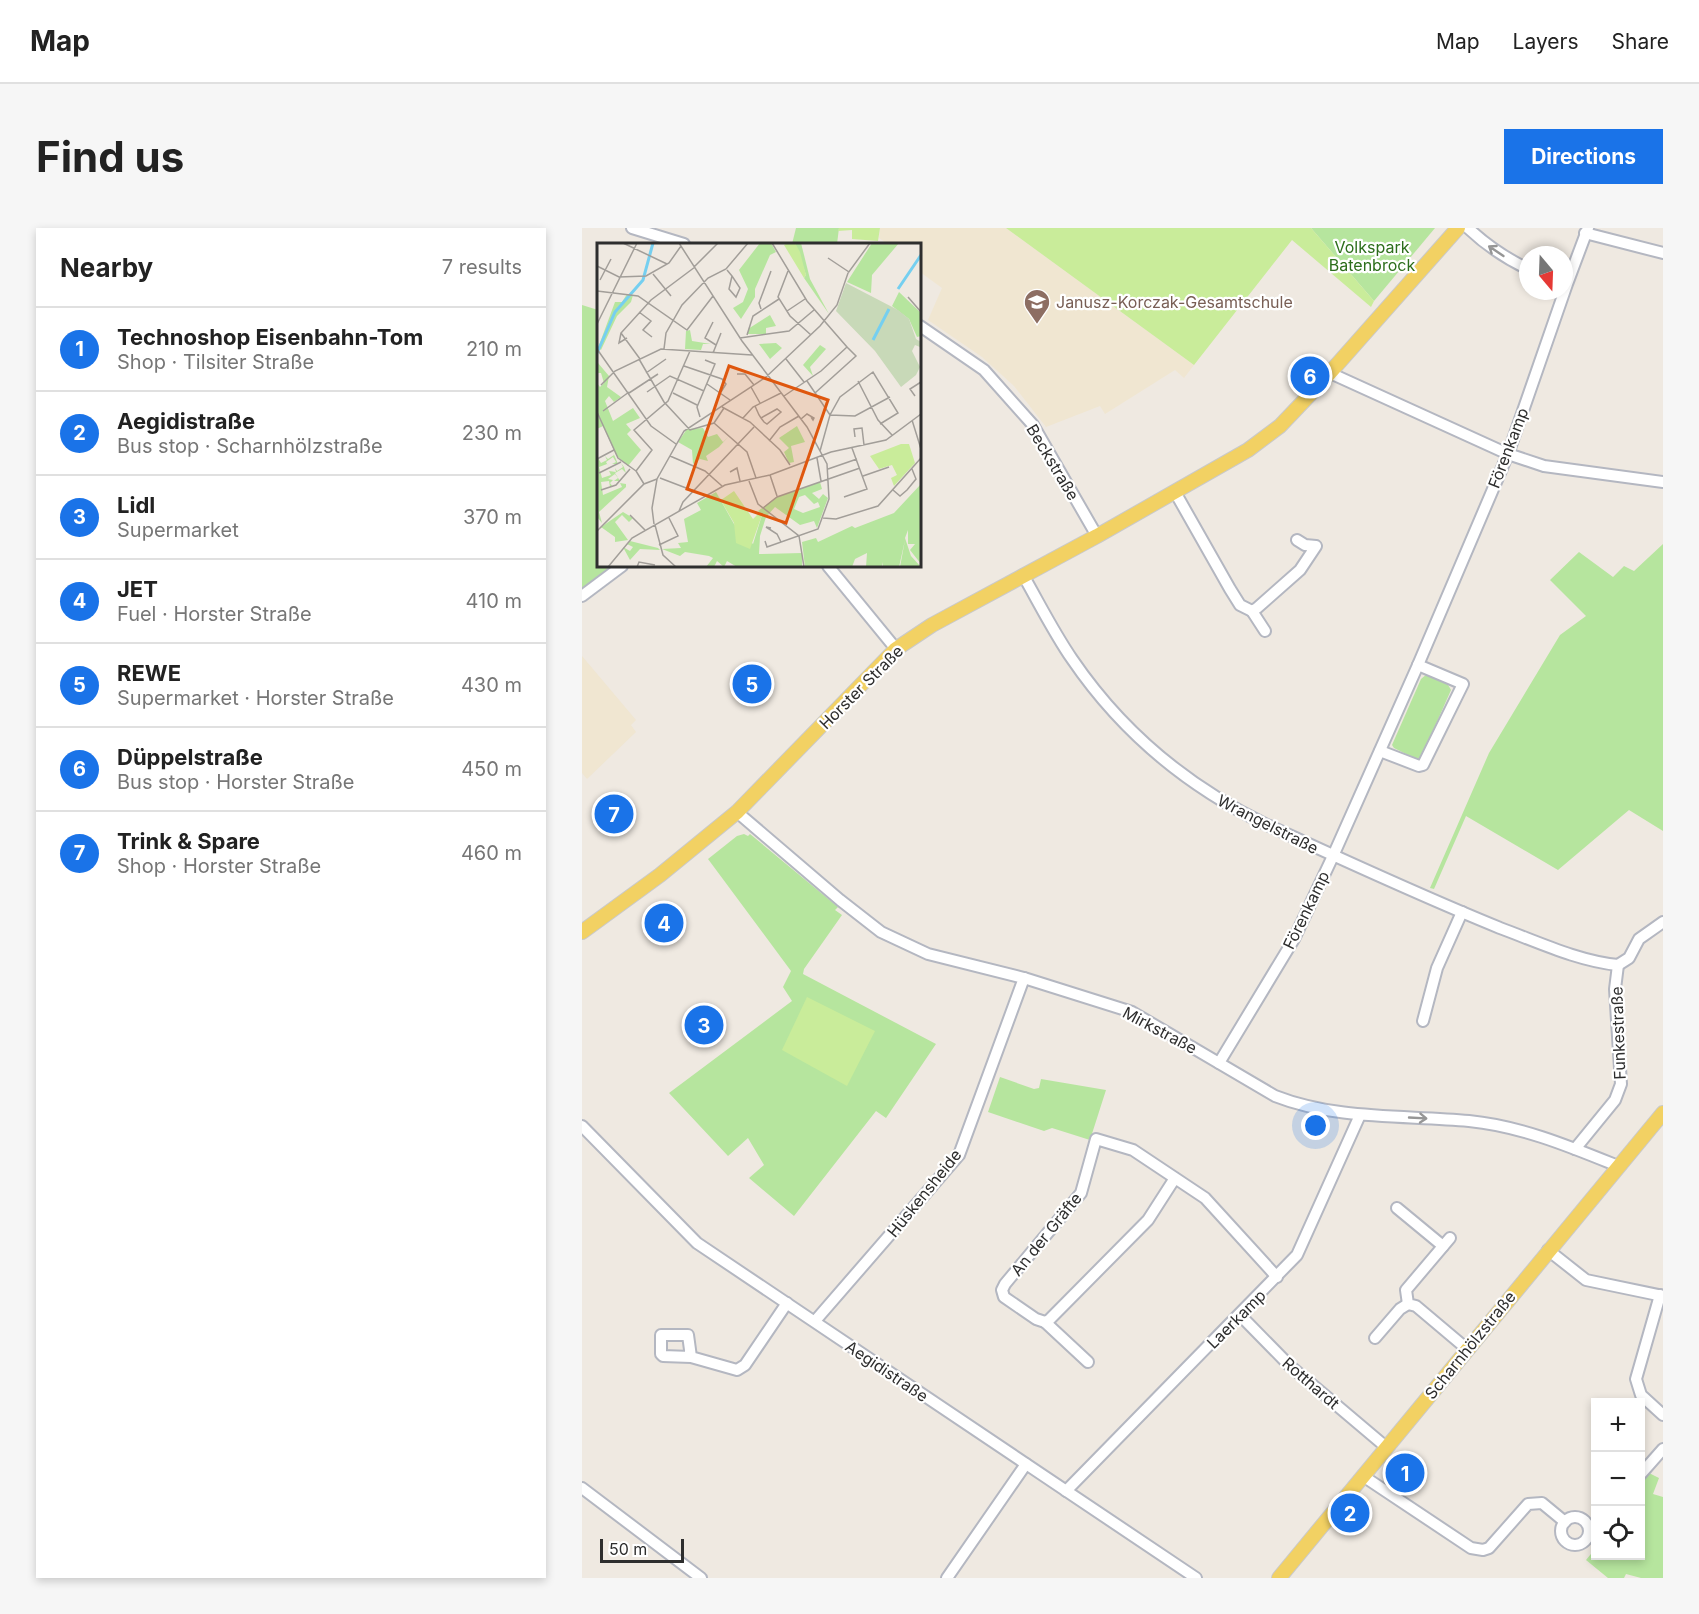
<!DOCTYPE html>
<html lang="en">
<head>
<meta charset="utf-8">
<style>
  body { margin:0; font-family:Inter,sans-serif; background:#f6f6f6; color:#222 }
  .controls { position:absolute; right:18px; bottom:18px; display:grid; overflow:hidden; border-radius:0px; box-shadow:0 3px 9px #0003 }
  .controls button { width:54px; height:54px; display:grid; place-items:center; padding:0; border:0; border-bottom:2px solid #e0e0e0; background:#fff; color:#222; font:30px sans-serif }
  .compass { position:absolute; left:937px; top:18px; width:54px; height:54px; border-radius:50%; background:#fff; box-shadow:0 3px 9px #0003; rotate:161deg }
  .scale { position:absolute; left:18px; bottom:15px; width:84px; box-sizing:border-box; padding-left:6px; border:3px solid #2e2e2e; border-top:0; font-size:16px; line-height:21px; white-space:nowrap; color:#2e2e2e; -webkit-text-stroke:4px #fff; paint-order:stroke }
  .you { position:absolute; left:734px; top:898px; width:21px; height:21px; margin:-15px; border:4px solid #fff; border-radius:50%; background:#1a73e8; box-shadow:0 0 0 9px #1a73e833 }
  .badge { display:grid; place-items:center; width:39px; height:39px; border-radius:50%; background:#1a73e8; color:#fff; font-size:20px; font-weight:700 }
  .pin { position:absolute; translate:-50% -50%; border:3px solid #fff; box-shadow:0 2px 6px #0006 }
  .list { margin:0; padding:0; list-style:none }
  h2 { display:flex; justify-content:space-between; align-items:center; height:78px; margin:0; padding:0 24px; font-size:26px }
  h2 small { font-size:20px; font-weight:400; color:#767676 }
  .list li { display:grid; grid-template-columns:39px 1fr auto; gap:18px; align-items:center; box-sizing:border-box; height:84px; padding:0 24px; border-top:2px solid #e0e0e0 }
  .list b { display:block; font-size:22px; white-space:nowrap }
  .list p { margin:0; font-size:20px; white-space:nowrap; color:#767676 }
  .list em { font-size:20px; font-style:normal; color:#767676 }
  .icon { flex:none; width:33px; height:33px; fill:none; stroke:currentColor; stroke-width:2; stroke-linecap:round; stroke-linejoin:round }
  .map { position:relative; flex:none; width:1081px; height:1350px; overflow:hidden; border-radius:0px }
  header { display:flex; align-items:center; gap:36px; box-sizing:border-box; height:84px; padding:0 30px; background:#fff; border-bottom:2px solid #e0e0e0 }
  header strong { font-size:28px }
  nav { display:flex; gap:33px; margin-inline-start:auto; font-size:21px }
  .intro { display:flex; align-items:center; justify-content:space-between; box-sizing:border-box; height:144px; padding:0 36px }
  h1 { margin:0; font-size:42px }
  .button { padding:15px 27px; border-radius:0px; background:#1a73e8; color:#fff; font-size:21px; font-weight:700 }
  main { display:flex; gap:36px; padding:0 36px }
  aside { flex:1; background:#fff; border-radius:0px; box-shadow:0 3px 9px #0003 }
  .map>svg:first-child { display:block }
  .education { fill:#f0e6d1 }
  .green { fill:#b6e59e }
  .pitch { fill:#c9ec9a }
  .lines { fill:none; stroke-linecap:round; stroke-linejoin:round }
  .minor-casing { stroke:#b4b7c1; stroke-width:14 }
  .major-casing { stroke:#c9c9c9; stroke-width:16 }
  .minor { stroke:#fff; stroke-width:10 }
  .major { stroke:#f2d163; stroke-width:14 }
  .oneway { stroke:#969696 }
  .labels { text-anchor:middle; dominant-baseline:central; stroke-width:4.5; stroke-linejoin:round; paint-order:stroke }
  .park-label { font-size:16px; fill:#2c6e1b; stroke:#fff }
  .education-label { font-size:16px; fill:#785e54; stroke:#fff; text-anchor:start }
  .street-label { font-size:16px; fill:#2e2e2e; stroke:#fff }
  .inset-river { fill:none; stroke:#75cff0; stroke-width:3 }
  .inset-road { fill:none; stroke:#a29e99; stroke-width:1.5 }
  .view { fill:#df570e; fill-opacity:0.15; stroke:#df570e; stroke-width:3 }
  .inset-edge { fill:none; stroke:#2e2e2e; stroke-width:3 }
</style>
</head>
<body>
<header>
<strong>Map</strong>
<nav><a>Map</a><a>Layers</a><a>Share</a></nav>
</header>
<div class="intro"><h1>Find us</h1><a class="button">Directions</a></div>
<main>
<aside>
<h2>Nearby<small>7 results</small></h2>
<ul class="list">
<li><span class="badge">1</span><div><b>Technoshop Eisenbahn-Tom</b><p>Shop · Tilsiter Straße</p></div><em>210 m</em></li>
<li><span class="badge">2</span><div><b>Aegidistraße</b><p>Bus stop · Scharnhölzstraße</p></div><em>230 m</em></li>
<li><span class="badge">3</span><div><b>Lidl</b><p>Supermarket</p></div><em>370 m</em></li>
<li><span class="badge">4</span><div><b>JET</b><p>Fuel · Horster Straße</p></div><em>410 m</em></li>
<li><span class="badge">5</span><div><b>REWE</b><p>Supermarket · Horster Straße</p></div><em>430 m</em></li>
<li><span class="badge">6</span><div><b>Düppelstraße</b><p>Bus stop · Horster Straße</p></div><em>450 m</em></li>
<li><span class="badge">7</span><div><b>Trink &amp; Spare</b><p>Shop · Horster Straße</p></div><em>460 m</em></li>
</ul>
</aside>
<div class="map">
<svg width="1081" height="1350" viewBox="0 0 1081 1350">
  <rect width="100%" height="100%" fill="#efe9e1"/>
  <g class="education">
    <polygon points="298,0 424,0 612,137 602,150 593,142 523,186 518,178 464,199 432,158 400,129 346,92 360,60 338,44 338,16 306,16 297,10"/>
    <polygon points="0,428 54,492 49,497 54,504 5,551 0,545"/>
  </g>
  <g class="green">
    <polygon points="214,0 257,0 255,16 210,16"/>
    <polygon points="729,0 853,0 792,73"/>
    <polygon points="0,77 16,82 16,338 30,338 0,362"/>
    <polygon points="1081,316 1081,603 1047,582 976,642 884,588 852,661 848,660 907,525 978,407 1004,388 968,352 997,324 1031,349 1042,338 1052,343"/>
    <polygon points="845,446 865,455 869,462 839,530 836,532 812,520 810,517 839,451"/>
    <polygon points="162,606 166,608 168,606 256,679 253,682 260,687 222,741 221,746 354,816 304,890 294,883 212,988 167,950 182,937 166,910 146,928 87,865 210,773 201,759 209,743 126,631 155,608"/>
    <polygon points="418,849 452,861 457,860 459,851 524,862 508,912 470,900 462,903 406,884"/>
    <polygon points="1065,1244 1077,1250 1071,1266 1081,1269 1081,1350 1059,1350 1044,1346 1042,1350 1026,1350 1004,1332 1013,1321 1014,1328 1058,1328 1059,1252"/>
  </g>
  <g class="pitch">
    <polygon points="257,0 298,0 296,13 270,11 270,2 256,3"/>
    <polygon points="424,0 729,0 792,73 789,79 710,12 612,137"/>
    <polygon points="225,769 293,803 265,858 200,822"/>
  </g>
  <g class="lines">
    <g class="minor-casing">
      <g id="minor">
        <polyline points="50,0 102,16"/>
        <path d="M886 0C904 17 923 30 946 41"/>
        <polyline points="1003,5 1081,25"/>
        <polyline points="338,98 402,142 451,197 515,308"/>
        <polyline points="748,145 926,226 962,238 1081,254"/>
        <polyline points="593,264 648,361 658,377 670,383 675,380 718,342 734,318 723,317 715,312"/>
        <polyline points="246,338 314,421"/>
        <path d="M441 347C457 375 472 405 490 431 539 503 605 558 683 596 761 632 839 668 918 700 956 714 996 733 1036 737"/>
        <polyline points="0,368 40,338"/>
        <polyline points="670,383 683,403"/>
        <polyline points="798,523 837,538 841,537 881,456 836,437"/>
        <path d="M155 584 258 672 299 704 346 726 442 750 550 784 693 868C754 892 823 887 887 893 939 898 989 919 1036 938"/>
        <polyline points="1036,737 1047,730 1057,711 1081,694"/>
        <polyline points="841,793 855,740 880,684"/>
        <polyline points="637,835 712,711 751,628 836,437 926,226 985,56 1006,0"/>
        <polyline points="0,898 115,1015 614,1350"/>
        <polyline points="993,921 1033,872 1039,856 1033,761 1036,737"/>
        <polyline points="593,950 566,992 467,1092 463,1094 454,1091 422,1069 420,1062 423,1056 499,965 514,911 551,922 623,970 695,1049"/>
        <polyline points="815,980 861,1018"/>
        <polyline points="868,1010 824,1062 826,1076 834,1078 885,1121"/>
        <polyline points="966,1022 1004,1052 1081,1068"/>
        <polyline points="1078,1067 1054,1151 1059,1167 1081,1187"/>
        <polyline points="658,1087 707,1137 804,1219"/>
        <polyline points="233,1093 377,927 442,750"/>
        <polyline points="463,1094 506,1134"/>
        <polyline points="793,1110 818,1081 826,1076"/>
        <polyline points="109,1129 106,1107 79,1107 79,1126 81,1128 109,1129 155,1142 163,1137 205,1075"/>
        <polyline points="1058,1247 1081,1221"/>
        <polyline points="781,1248 889,1320 901,1322 907,1320 946,1276 960,1275 983,1294"/>
        <polyline points="0,1260 119,1350"/>
        <polyline points="484,1263 715,1027 778,887"/>
        <circle cx="993" cy="1303" r="14"/>
        <polyline points="365,1350 444,1236"/>
      </g>
    </g>
    <g class="major-casing">
      <g id="major">
        <polyline points="0,704 78,647 155,584 314,421 350,397 515,308 666,222 698,198 737,157 876,0"/>
        <polyline points="697,1350 1081,885"/>
      </g>
    </g>
    <use href="#minor" class="minor"/>
    <use href="#major" class="major"/>
  </g>
  <defs><path id="oneway-shaft" d="M-6 0H5M1.5-3L5.5 0L1.5 3" fill="none" stroke-width="1.6" stroke-linecap="round" stroke-linejoin="round" transform="scale(1.5)"/></defs>
  <g class="oneway">
    <use href="#oneway-shaft" transform="translate(914 23) rotate(-146)"/>
    <use href="#oneway-shaft" transform="translate(836 890) rotate(3)"/>
  </g>
  <defs>
    <g id="school-pin" transform="scale(1.35)"><path d="M0 17L-7.5 6A9.5 9.5 0 1 1 7.5 6Z" fill="#8d6e63" stroke="#fff"/><path d="M0-5L7-2L0 1L-7-2ZM-4 1L0 2.5L4 1V4Q0 6-4 4Z" fill="#fff"/></g>
  </defs>
  <g fill-rule="evenodd">
    <use href="#school-pin" x="455" y="74"/>
  </g>
  <g class="labels">
    <g class="park-label">
      <text x="790" y="19">Volkspark<tspan x="790" dy="18">Batenbrock</tspan></text>
    </g>
    <g class="education-label">
      <text x="474" y="74">Janusz-Korczak-Gesamtschule</text>
    </g>
    <g class="street-label">
      <text transform="translate(926 220) rotate(-69)">Förenkamp</text>
      <text transform="translate(471 234) rotate(59)">Beckstraße</text>
      <text transform="translate(279 459) rotate(-45)">Horster Straße</text>
      <text transform="translate(686 596) rotate(27)">Wrangelstraße</text>
      <text transform="translate(724 682) rotate(-64)">Förenkamp</text>
      <text transform="translate(578 802) rotate(28)">Mirkstraße</text>
      <text transform="translate(1036 805) rotate(-92)">Funkestraße</text>
      <text transform="translate(342 965) rotate(-51)">Hüskensheide</text>
      <text transform="translate(464 1006) rotate(-51)">An der Gräfte</text>
      <text transform="translate(654 1091) rotate(-45)">Laerkamp</text>
      <text transform="translate(888 1117) rotate(-51)">Scharnhölzstraße</text>
      <text transform="translate(305 1143) rotate(34)">Aegidistraße</text>
      <text transform="translate(729 1155) rotate(41)">Rotthardt</text>
    </g>
  </g>
  <g transform="translate(15 15)">
    <rect width="324" height="324" fill="#efe9e1"/>
    <path d="M163 0H174L179 9 173 12 158 46V54L144 76 136 65 146 59 151 46 142 27ZM198 0H204L213 36 232 71 207 35 209 32ZM275 0H302L275 32 274 50 250 39ZM302 49 324 70V93L320 94 312 76 295 63ZM30 51 36 52 34 59 20 73 4 107 1 105 18 59H25ZM173 72 179 83 169 85V91H151V86ZM93 87 95 98 114 101H106L104 107 88 106 89 88ZM179 100 185 105 173 116 162 101ZM223 102 229 106 213 124 216 133 206 122ZM0 108 1 120 12 133 10 144 24 154 17 159 12 153 8 158 16 178 36 165 43 175 29 181 34 187 30 191 44 207 31 223 19 212 6 183 0 186V140L3 144 7 140 4 130H0ZM200 183 208 199 194 203 197 219 192 220 187 209 192 205 182 195ZM106 185 111 194 120 191 126 199 132 193 122 204 109 213 111 218 103 216 96 221 95 207 81 199 90 186ZM15 207 21 221H15L19 219 16 214 9 219 13 226 10 221 2 224 5 235 14 232 12 228 19 229 18 225 20 228 26 224 24 220 27 224 29 230 25 226 18 230 23 238H17L21 235 18 231 11 236 16 237 13 240 16 244H13L12 238 4 239 6 252 25 244 23 240 29 241V244L2 269 5 280 0 274V213L4 220 10 217 8 213 11 216 17 212ZM223 239 225 246 215 250 222 256 226 251 231 255 220 285 217 278 203 282 178 264 169 274 163 293 162 311 205 310V324H140L130 318 127 324 120 318 117 324H109L116 315 112 313 88 309 83 313 65 306 84 305 81 300 91 299 87 276 104 267 100 260 119 249 137 281 156 301 165 272 161 268 180 254ZM208 252 217 261 221 259 223 264 206 270 197 266 202 254ZM324 241V321L313 307 318 301H311V287L308 295 314 313 324 324H303L308 297 302 324H286V319L285 324H269L270 310 258 316 255 324H208L205 299 219 295 221 299 255 283 258 285 297 270ZM26 269 36 275 32 279 25 272 18 279 31 297 18 299V294L4 284ZM33 298 61 305 63 307 43 306 33 317 26 304 33 308 36 304 30 301Z" fill="#b6e59e" fill-rule="evenodd"/>
    <path d="M249 40 301 67 312 76 319 96 324 99 323 104 318 102 315 108 323 124 319 132 304 144 278 108 239 68Z" fill="#c8d9b8"/>
    <path d="M191 0H198L203 9 209 32 207 35 187 2ZM304 201H312L318 220 297 243 294 235 300 232 295 222 282 226 273 213ZM137 248 156 276 162 270 165 272 153 306 139 300 137 280 119 249 124 257Z" fill="#c9ec9a"/>
    <path class="inset-river" d="M301 46 324 12M276 97 292 66M0 110 18 69 46 37 56 0"/>
    <path class="inset-road" d="M26 0 70 21M82 0 145 98 210 184 230 221 232 256 221 286 170 304 168 298M175 0 210 58 250 104 224 128 187 153M231 15 252 29M0 23 22 34 49 33 72 20 84 3M97 24 121 0M130 27 135 33 143 45 139 54 132 46 135 33M191 28 181 54 193 73 214 92M56 31 74 53M3 37 14 16M0 48 41 53 90 87 116 53M311 54 324 69M164 66 162 60 174 28M190 68 208 56M42 69 54 78 46 87 55 94M116 79 108 95 119 102M0 81 40 0M24 90 22 100 30 95M150 92 156 73 182 56M143 95 192 88 217 67M0 106 54 183 79 201M67 106 69 90 85 62 111 35 129 26 151 0M116 110 124 90M42 116 67 159 93 187 117 180 127 165M43 116 24 90 54 57 98 24M189 116 207 139M87 123 125 136 129 141 124 149M49 130 69 116M140 131H148L157 142M210 138 233 172 258 173 293 154M261 138 281 177 295 192M110 141 133 157M4 142 18 128 64 106 155 112M154 144 163 160M50 149 73 133 107 148M32 150 61 131M76 150 100 162M218 150 259 113 250 104M318 153 313 146 324 139M158 163 162 172 164 175 167 179 170 181 184 169 180 166 164 175M125 164 153 179 183 207 193 222M6 168 32 149M0 169 21 215 39 228M103 174 100 164 118 121 108 117M146 175 156 164 184 150M204 176 210 171 217 175 216 177 214 174M315 177 324 206M117 180 150 209 159 235M258 194 257 186 265 185 267 202M172 198 183 184 202 173M223 208 233 172 243 154 276 129 301 170 283 181M73 213 108 228 125 243M220 215 224 238M0 216 17 207M231 226 260 216M133 229 140 225 143 238M2 230 24 219M173 232 180 253M266 233 292 224M63 235 97 248M152 238 161 261 202 293 207 324M47 241 39 228 55 207 37 187 71 158 93 108M4 247 19 242 33 226M296 247 303 253 310 247 319 236 315 226M247 254 270 246 255 205M166 265 180 254 263 225M82 268 86 259 157 184M33 272 48 287M226 275 239 276 281 263 324 215M57 281 55 265 60 236 87 188 169 134 223 83 240 62 251 30 273 0M58 282 66 312 79 324M174 285 169 284 180 291 184 299M0 288 47 241 60 236M62 302 81 293 72 275M11 324 35 295 128 242 173 232 234 209 289 197 324 171M40 324 42 319 58 322"/>
    <path class="view" d="M132 123 231 157 189 280 90 246Z"/>
    <rect width="324" height="324" class="inset-edge"/>
  </g>
</svg>
<div class="controls">
<button>+</button>
<button>−</button>
<button><svg class="icon" aria-label="locate" viewBox="0 0 24 24"><circle cx="12" cy="12" r="6"/><path d="M12 2v4M12 18v4M2 12h4M18 12h4"/></svg></button>
</div>
<svg class="compass" viewBox="-18 -18 36 36"><path d="M0-13l5 13h-10z" fill="#e53935"/><path d="M0 13l5-13h-10z" fill="#767676"/></svg>
<div class="scale">50 m</div>
<div class="you"></div>
<div class="pin badge" style="left:823px;top:1245px">1</div>
<div class="pin badge" style="left:768px;top:1285px">2</div>
<div class="pin badge" style="left:122px;top:797px">3</div>
<div class="pin badge" style="left:82px;top:695px">4</div>
<div class="pin badge" style="left:170px;top:456px">5</div>
<div class="pin badge" style="left:728px;top:148px">6</div>
<div class="pin badge" style="left:32px;top:586px">7</div>
</div>
</main>
</body>
</html>
